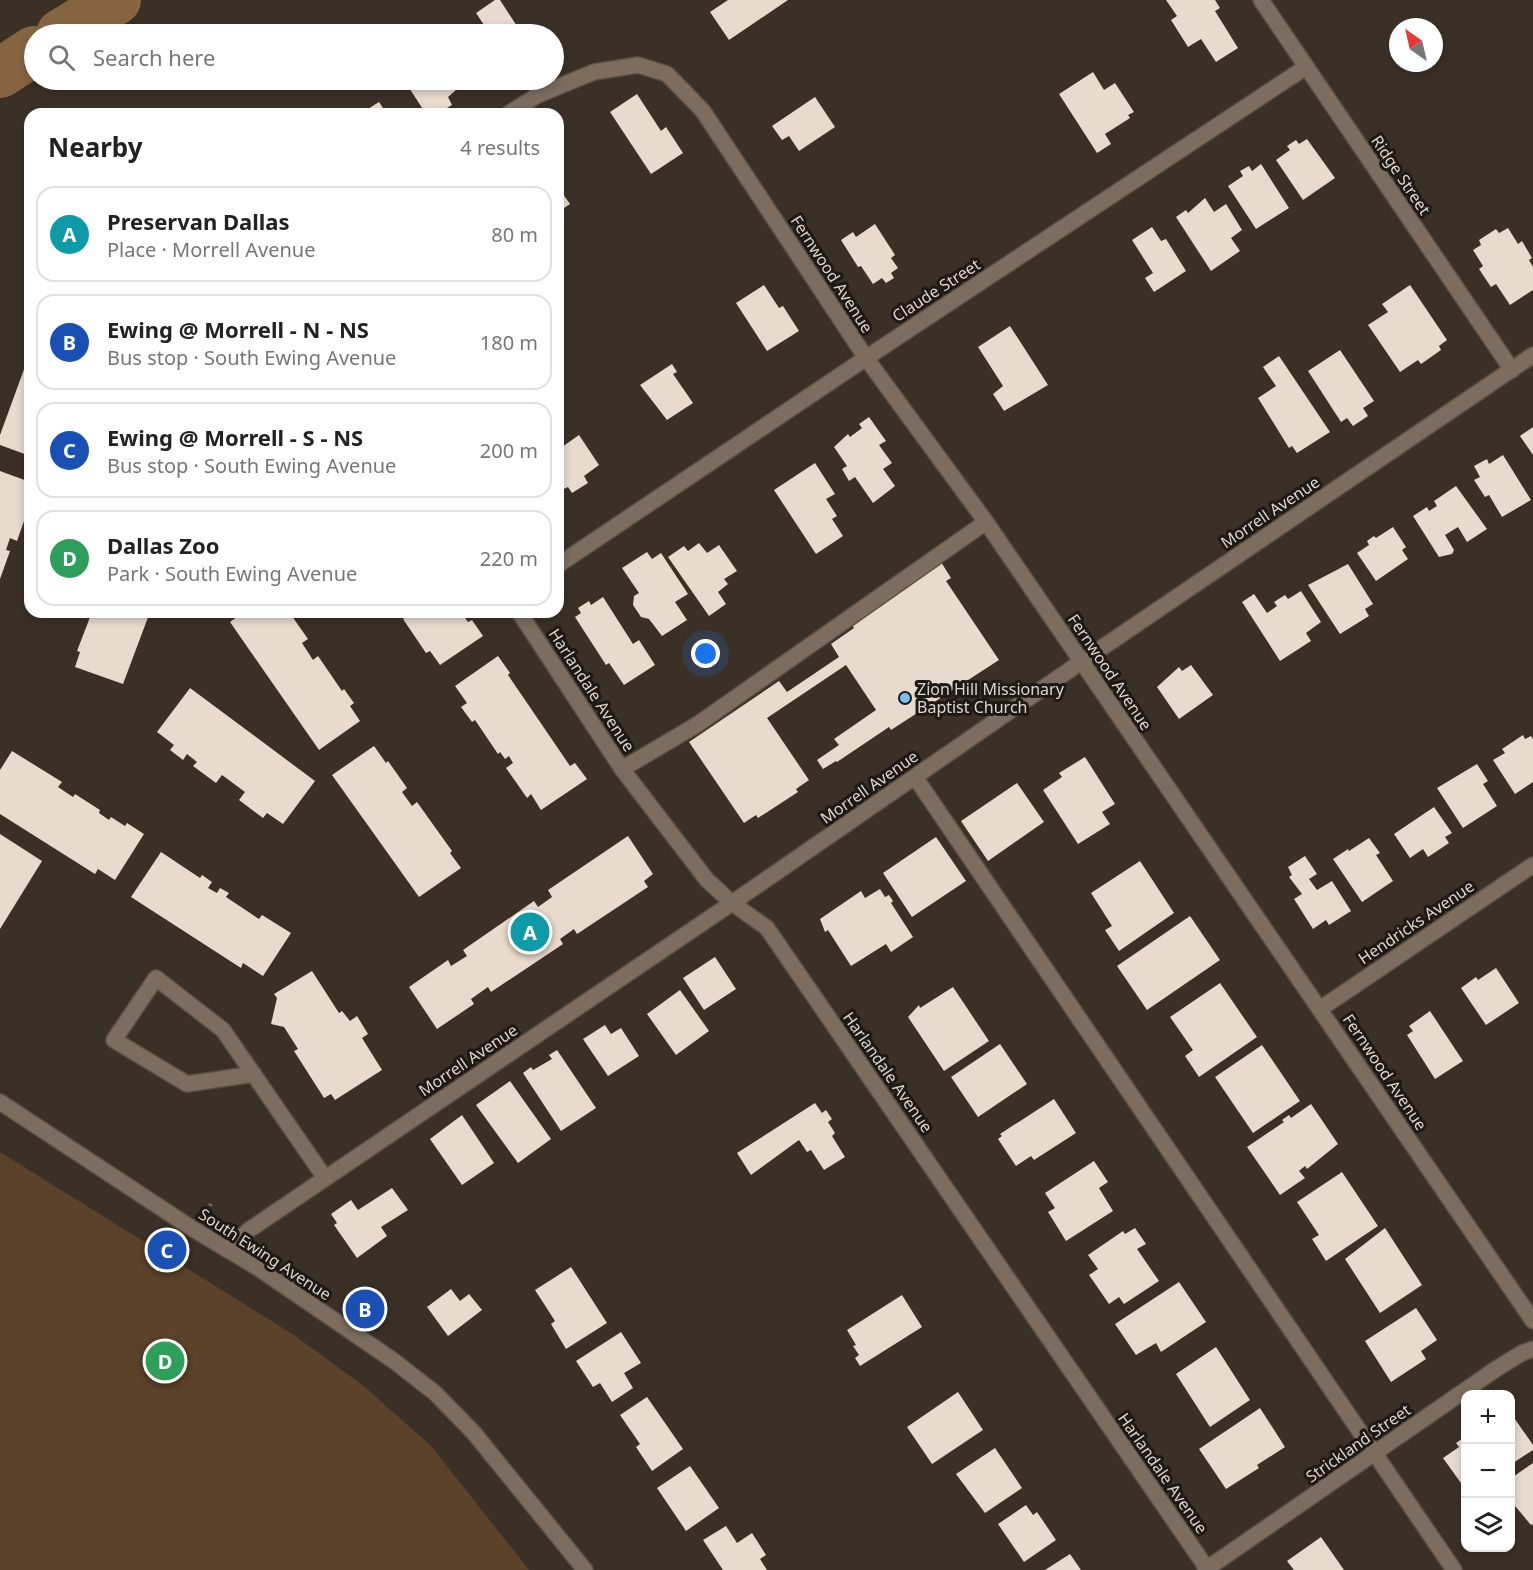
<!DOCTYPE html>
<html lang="en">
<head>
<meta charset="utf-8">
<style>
  body { margin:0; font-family:"Noto Sans",sans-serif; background:#f6f6f6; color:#222 }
  .controls { position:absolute; right:18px; bottom:18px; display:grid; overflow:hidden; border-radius:12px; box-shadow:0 3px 9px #0003 }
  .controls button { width:54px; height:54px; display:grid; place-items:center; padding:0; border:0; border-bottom:2px solid #e0e0e0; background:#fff; color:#222; font:30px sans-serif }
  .compass { position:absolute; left:1389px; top:18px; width:54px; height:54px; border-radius:50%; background:#fff; box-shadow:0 3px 9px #0003; rotate:326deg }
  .you { position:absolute; left:706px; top:654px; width:21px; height:21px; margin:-15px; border:4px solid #fff; border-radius:50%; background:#1a73e8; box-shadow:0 0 0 9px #1a73e833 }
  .badge { display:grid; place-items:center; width:39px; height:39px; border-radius:50%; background:#7c3aed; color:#fff; font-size:20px; font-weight:700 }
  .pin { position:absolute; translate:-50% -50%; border:3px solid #fff; box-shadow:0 2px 6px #0006 }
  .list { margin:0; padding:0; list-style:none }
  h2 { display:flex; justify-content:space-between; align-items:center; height:78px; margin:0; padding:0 24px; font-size:26px }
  h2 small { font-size:20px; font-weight:400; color:#767676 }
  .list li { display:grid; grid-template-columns:39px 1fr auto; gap:18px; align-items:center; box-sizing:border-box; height:96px; margin:0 12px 12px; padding:0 12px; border:2px solid #e0e0e0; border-radius:18px }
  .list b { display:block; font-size:22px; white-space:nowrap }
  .list p { margin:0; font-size:20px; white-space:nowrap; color:#767676 }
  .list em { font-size:20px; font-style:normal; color:#767676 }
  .icon { flex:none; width:33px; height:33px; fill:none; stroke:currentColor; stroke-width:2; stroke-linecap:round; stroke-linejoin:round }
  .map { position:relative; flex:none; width:1533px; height:1570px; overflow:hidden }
  .search { position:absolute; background:#fff; box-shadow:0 3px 9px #0003; left:24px; top:24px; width:540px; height:66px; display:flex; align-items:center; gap:15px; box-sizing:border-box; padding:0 21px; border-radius:33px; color:#767676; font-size:22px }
  .panel { position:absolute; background:#fff; box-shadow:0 3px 9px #0003; left:24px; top:108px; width:540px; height:510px; border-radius:18px }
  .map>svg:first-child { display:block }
  .green { fill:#5b4229 }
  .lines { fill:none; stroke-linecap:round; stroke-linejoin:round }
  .river { stroke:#866441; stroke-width:50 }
  .building { fill:#e8dacc }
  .minor-casing { stroke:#584e44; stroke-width:18 }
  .path { stroke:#7d736a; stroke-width:4; stroke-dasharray:3 3; stroke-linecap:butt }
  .minor { stroke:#7c6d5e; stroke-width:15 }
  .poi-dot { fill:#7bbef8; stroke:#1e1914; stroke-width:2 }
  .labels { text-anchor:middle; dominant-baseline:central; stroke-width:6; stroke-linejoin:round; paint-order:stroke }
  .street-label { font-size:16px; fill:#ddd6cf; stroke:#1e1914 }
  .poi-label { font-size:16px; fill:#ddd6cf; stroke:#1e1914; text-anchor:start }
</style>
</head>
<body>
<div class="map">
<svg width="1533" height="1570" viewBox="0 0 1533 1570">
  <rect width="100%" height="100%" fill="#3b3025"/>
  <polygon class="green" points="0,1152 294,1335 365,1387 432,1447 529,1570 0,1570"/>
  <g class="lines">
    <g class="river">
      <polyline points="61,34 116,0"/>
      <polyline points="0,73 34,51"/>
    </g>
  </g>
  <g class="building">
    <polygon points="495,0 500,0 522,34 474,34 473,33 484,25 476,13"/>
    <polygon points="728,0 788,0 729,40 710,12"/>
    <polygon points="1166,0 1215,0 1220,8 1215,11 1238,48 1216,62 1201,39 1188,47 1171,20 1177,16"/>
    <polygon points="1093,72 1104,90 1115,83 1134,112 1128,115 1130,118 1105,134 1111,144 1097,153 1059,94"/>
    <polygon points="404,80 464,80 465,82 448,97 452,105 437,114 426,114"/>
    <polygon points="637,94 661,131 666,127 683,153 651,174 610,112"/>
    <polygon points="815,97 835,127 799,151 789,136 782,140 772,126"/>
    <polygon points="379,102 387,114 360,114"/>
    <polygon points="1307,139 1335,178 1303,200 1276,160 1290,150 1287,146 1296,140 1299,144"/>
    <polygon points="1261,164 1289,208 1256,229 1228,186 1243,176 1240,171 1249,166 1252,171"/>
    <polygon points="558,187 570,204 558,212"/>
    <polygon points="1205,198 1214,212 1226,204 1242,230 1231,238 1240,251 1211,271 1176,217 1186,210 1188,213"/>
    <polygon points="875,224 895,255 891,258 898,268 891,273 894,278 886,283 882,278 873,284 861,266 858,267 841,240 853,232 856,237"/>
    <polygon points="1152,227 1161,241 1166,239 1186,271 1154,292 1145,278 1153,273 1132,240"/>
    <polygon points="1508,228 1518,244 1522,241 1532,258 1529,260 1533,267 1533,290 1510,305 1496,284 1491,287 1479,269 1483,266 1473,250 1481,245 1479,240 1496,229 1499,233"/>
    <polygon points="764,285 779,308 783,306 799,331 767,351 736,303"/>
    <polygon points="1410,285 1447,340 1439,346 1441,350 1421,364 1418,360 1400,372 1368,325 1388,312 1382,304"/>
    <polygon points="1010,326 1048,385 1004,411 993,394 1003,386 978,347"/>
    <polygon points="1340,350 1374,401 1363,408 1368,416 1353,426 1347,418 1341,422 1308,371"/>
    <polygon points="30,353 30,456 0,445 0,435"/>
    <polygon points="1279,356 1330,432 1297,453 1292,446 1289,448 1258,398 1276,386 1263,367"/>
    <polygon points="672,364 677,372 673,374 693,403 667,420 640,385"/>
    <polygon points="869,417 886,441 879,445 892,463 883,469 895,486 873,503 855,477 849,481 842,469 847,466 834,447 848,434 850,437 862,428 859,424"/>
    <polygon points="1533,427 1533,455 1520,436"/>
    <polygon points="579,435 599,465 584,476 588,483 572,493 568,487 562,490 558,484 558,441 562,447"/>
    <polygon points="1503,455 1531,500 1502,517 1489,495 1485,497 1474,480 1480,477 1474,466 1487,459 1489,464"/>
    <polygon points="815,463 835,494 826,499 837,516 832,519 843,536 816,554 774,490"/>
    <polygon points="0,471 30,482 30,504 17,541 10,538 6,550 10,551 0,579"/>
    <polygon points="1456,486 1487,529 1467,542 1458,527 1445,535 1454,550 1452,554 1439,557 1413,516 1427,507 1429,511 1437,506 1434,501"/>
    <polygon points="1393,527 1406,547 1402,550 1408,559 1376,581 1357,553 1369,545 1367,541 1374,536 1376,538"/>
    <polygon points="699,543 707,553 719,545 737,571 724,579 728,584 718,592 726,604 709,616 668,557 684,546 688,551"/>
    <polygon points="647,552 652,559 661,553 688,594 675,602 687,620 662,636 649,619 641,617 633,605 634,596 639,593 622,568"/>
    <polygon points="941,562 951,578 946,581 999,660 891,730 889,727 837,762 836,761 823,769 817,760 839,745 834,739 876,710 846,665 767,718 809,780 796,789 798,792 758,818 756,815 744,823 689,742 779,681 787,692 839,657 831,644 854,628 851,623"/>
    <polygon points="1348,564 1373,604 1365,609 1369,616 1340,634 1308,585"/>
    <polygon points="1301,591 1321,622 1306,633 1311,641 1280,661 1242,602 1254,594 1267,613 1277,606 1274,602 1285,595 1288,599"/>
    <polygon points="603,597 633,644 639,640 655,665 624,685 609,663 606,665 575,617 581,613 578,608 589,601 591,605"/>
    <polygon points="92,612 150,612 123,684 75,667 80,652 77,651"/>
    <polygon points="244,612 289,612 308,639 302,643 313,660 318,656 342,691 344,689 354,703 350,706 360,721 319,750 230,622"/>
    <polygon points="407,612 461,612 468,622 472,620 483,636 440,665 430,651 426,653 403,619 409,615"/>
    <polygon points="498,656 510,673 508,675 570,766 575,763 587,779 541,810 531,794 527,798 506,768 513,763 509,756 505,759 500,752 498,754 475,720 472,722 461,707 467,703 455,686"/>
    <polygon points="1191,665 1213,695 1179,719 1157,687 1179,667 1182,671"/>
    <polygon points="190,688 315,781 283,824 267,813 263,818 239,800 245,792 222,775 216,783 193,766 197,762 187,754 183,760 170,750 174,745 157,732"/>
    <polygon points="1523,735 1525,739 1531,736 1533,739 1533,782 1515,794 1493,760 1505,753 1502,749"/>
    <polygon points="374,746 386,763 388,761 407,788 402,792 412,806 417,802 452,851 450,853 461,868 419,897 332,775"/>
    <polygon points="12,751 62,782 58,787 73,797 75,794 100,810 99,813 109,820 111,817 125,826 127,823 144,834 115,880 98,869 95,874 0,814 0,770"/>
    <polygon points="1085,757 1115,804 1102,812 1110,824 1078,844 1043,790 1062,777 1059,773"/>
    <polygon points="1477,764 1488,781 1483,784 1497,806 1463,828 1437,788"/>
    <polygon points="1017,783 1044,822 988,861 961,821"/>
    <polygon points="1434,807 1452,833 1445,837 1449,843 1428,857 1423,849 1410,858 1394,834"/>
    <polygon points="0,834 42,861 0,929"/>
    <polygon points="628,836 653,874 644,881 648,887 577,934 574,929 560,939 563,944 491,992 488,987 471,999 474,1004 437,1029 409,987 448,960 451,966 467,956 463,950 534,901 538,907 552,897 548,890"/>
    <polygon points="936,837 966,881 912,917 883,873"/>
    <polygon points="1369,838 1380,853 1376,855 1393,881 1362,902 1333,859 1348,849 1349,851"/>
    <polygon points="161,852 200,878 202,875 212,882 208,888 217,893 220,888 229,893 226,897 259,919 262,915 291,933 263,976 243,963 241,968 131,897"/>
    <polygon points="1305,856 1317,874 1309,879 1317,890 1332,881 1351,911 1329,925 1326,920 1313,929 1294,899 1302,894 1289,877 1292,875 1288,867"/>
    <polygon points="1140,861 1174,913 1119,951 1105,930 1112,926 1091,893"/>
    <polygon points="880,889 885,897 889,895 893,901 891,903 913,937 891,952 886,944 851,966 828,930 825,932 820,919 861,891 865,898"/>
    <polygon points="1190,916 1220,960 1147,1010 1117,966"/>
    <polygon points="715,957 736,989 704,1010 683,978"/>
    <polygon points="1496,968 1519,1003 1486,1025 1461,988 1476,977 1478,980"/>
    <polygon points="312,971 339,1013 342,1011 350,1021 357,1016 368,1034 362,1038 382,1070 335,1100 331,1094 324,1098 294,1051 298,1049 284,1027 271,1024 277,998 274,994"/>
    <polygon points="1220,983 1257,1037 1199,1077 1185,1056 1193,1050 1170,1017"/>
    <polygon points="953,987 989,1041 944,1071 908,1017 919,1005 920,1008"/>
    <polygon points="680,990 709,1031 676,1055 647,1014"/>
    <polygon points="1430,1011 1463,1061 1435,1079 1407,1035 1413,1031 1409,1026"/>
    <polygon points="605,1025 611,1034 621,1028 639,1056 608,1076 583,1039"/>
    <polygon points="1000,1044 1027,1084 978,1117 951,1077"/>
    <polygon points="1262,1045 1300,1101 1253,1133 1215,1077"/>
    <polygon points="557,1050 596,1108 561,1131 523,1073 531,1067 533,1070 552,1059 549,1055"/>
    <polygon points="510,1081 551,1139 518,1163 476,1105"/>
    <polygon points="1054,1099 1076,1133 1034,1160 1031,1156 1016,1166 998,1139 1002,1136 1000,1134"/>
    <polygon points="815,1103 822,1113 826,1110 832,1119 828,1122 835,1133 832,1136 845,1157 824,1170 811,1150 807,1152 799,1140 751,1175 737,1153"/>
    <polygon points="1311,1104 1338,1144 1307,1169 1305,1166 1299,1171 1305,1178 1280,1195 1247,1147 1284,1122 1282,1120 1289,1115 1291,1118"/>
    <polygon points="462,1115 494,1163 462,1185 430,1139"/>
    <polygon points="1094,1161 1108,1182 1099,1188 1113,1211 1066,1241 1048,1212 1055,1208 1045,1193"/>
    <polygon points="1342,1172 1378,1226 1326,1261 1312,1239 1319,1235 1297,1202"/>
    <polygon points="392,1188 408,1210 381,1227 387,1236 357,1258 334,1225 337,1223 331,1214 351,1200 358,1210"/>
    <polygon points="1135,1228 1146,1244 1137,1249 1159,1281 1124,1304 1119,1297 1109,1304 1089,1275 1098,1269 1088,1255 1123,1231 1125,1234"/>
    <polygon points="1385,1228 1422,1285 1380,1313 1345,1259"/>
    <polygon points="571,1267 607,1323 566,1349 551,1324 555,1321 535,1290"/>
    <polygon points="1179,1282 1206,1322 1161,1352 1156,1343 1136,1355 1115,1324"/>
    <polygon points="451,1289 460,1301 469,1294 482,1310 448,1336 427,1307"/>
    <polygon points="902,1295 922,1327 860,1366 855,1358 859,1355 853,1346 856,1345 847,1330"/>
    <polygon points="1416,1308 1437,1340 1421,1351 1426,1359 1391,1382 1365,1341"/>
    <polygon points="621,1332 641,1363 624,1373 633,1388 612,1402 600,1383 593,1387 576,1361"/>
    <polygon points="1216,1347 1250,1400 1210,1427 1176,1374"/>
    <polygon points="958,1392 983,1430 932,1464 907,1427"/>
    <polygon points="647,1397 683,1449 652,1471 636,1447 640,1444 620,1415"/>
    <polygon points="1260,1408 1285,1447 1257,1465 1259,1468 1226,1489 1199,1449"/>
    <polygon points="1510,1412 1533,1445 1533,1450 1510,1465"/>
    <polygon points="1466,1436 1466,1490 1443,1458 1459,1447 1456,1443"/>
    <polygon points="995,1448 1022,1488 985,1513 956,1474"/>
    <polygon points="1533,1463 1533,1524 1531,1525 1510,1500 1510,1479"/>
    <polygon points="690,1466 719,1508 686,1531 657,1488"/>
    <polygon points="1026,1505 1033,1515 1037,1512 1056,1540 1024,1562 998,1524"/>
    <polygon points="726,1526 737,1543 752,1533 766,1555 760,1559 767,1570 723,1570 703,1540"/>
    <polygon points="1321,1537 1344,1570 1294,1570 1287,1561"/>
    <polygon points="1070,1554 1081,1570 1045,1570"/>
  </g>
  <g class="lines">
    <g class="minor-casing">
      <g id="minor">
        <polyline points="1261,0 1512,370"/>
        <polyline points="508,114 538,95 594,72 638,65 667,74 703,111 866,358 986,522 1533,1321"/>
        <polyline points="558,565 866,358 1306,67"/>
        <polyline points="519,612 622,769 707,880 732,903 767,928 1208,1570"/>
        <polyline points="622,769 698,724 986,522"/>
        <polyline points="915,777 1454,1570"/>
        <polyline points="1320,1009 1533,865"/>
        <polyline points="254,1074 187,1084 114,1040 156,978 223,1030 325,1178"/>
        <polyline points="0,1102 193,1229 258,1268 394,1361 435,1393 474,1433 585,1570"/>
        <polyline points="228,1250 249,1230 732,903 1081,662 1533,355"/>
        <polyline points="1205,1570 1496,1369 1522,1353 1533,1349"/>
      </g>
    </g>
    <g class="path">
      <polyline points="207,1211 211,1204"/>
      <polyline points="175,1255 181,1248"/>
    </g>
    <use href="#minor" class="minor"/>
  </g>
  <circle class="poi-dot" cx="905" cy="698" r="6"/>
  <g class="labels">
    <g class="street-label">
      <text transform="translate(1401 175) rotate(56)">Ridge Street</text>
      <text transform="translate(832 274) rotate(57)">Fernwood Avenue</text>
      <text transform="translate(936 290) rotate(-33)">Claude Street</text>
      <text transform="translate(1270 512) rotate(-34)">Morrell Avenue</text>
      <text transform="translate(1110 672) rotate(56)">Fernwood Avenue</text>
      <text transform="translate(592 690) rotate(57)">Harlandale Avenue</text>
      <text transform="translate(869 787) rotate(-35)">Morrell Avenue</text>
      <text transform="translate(1416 922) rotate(-34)">Hendricks Avenue</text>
      <text transform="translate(468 1060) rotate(-34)">Morrell Avenue</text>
      <text transform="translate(888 1072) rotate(55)">Harlandale Avenue</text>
      <text transform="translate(1385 1072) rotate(56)">Fernwood Avenue</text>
      <text transform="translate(265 1254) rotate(33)">South Ewing Avenue</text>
      <text transform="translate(1358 1443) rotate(-35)">Strickland Street</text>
      <text transform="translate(1163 1473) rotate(55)">Harlandale Avenue</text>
    </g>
    <g class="poi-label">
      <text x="917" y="689">Zion Hill Missionary<tspan x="917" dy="18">Baptist Church</tspan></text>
    </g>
  </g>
</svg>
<div class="controls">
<button>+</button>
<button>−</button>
<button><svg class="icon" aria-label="layers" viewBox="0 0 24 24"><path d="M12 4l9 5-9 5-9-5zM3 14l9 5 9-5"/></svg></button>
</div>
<svg class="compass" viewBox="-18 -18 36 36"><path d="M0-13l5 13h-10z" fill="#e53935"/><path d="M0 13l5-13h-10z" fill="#767676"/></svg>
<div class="you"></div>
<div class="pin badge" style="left:530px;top:932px;background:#0f9aa8">A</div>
<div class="pin badge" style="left:365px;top:1309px;background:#1a4fb4">B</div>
<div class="pin badge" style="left:167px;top:1250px;background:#1a4fb4">C</div>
<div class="pin badge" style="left:165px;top:1361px;background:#2e9e5b">D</div>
<div class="search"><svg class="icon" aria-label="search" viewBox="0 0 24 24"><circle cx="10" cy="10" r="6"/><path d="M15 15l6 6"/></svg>Search here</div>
<section class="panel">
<h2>Nearby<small>4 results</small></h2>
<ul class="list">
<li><span class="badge" style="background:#0f9aa8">A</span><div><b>Preservan Dallas</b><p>Place · Morrell Avenue</p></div><em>80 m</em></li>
<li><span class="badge" style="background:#1a4fb4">B</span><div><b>Ewing @ Morrell - N - NS</b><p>Bus stop · South Ewing Avenue</p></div><em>180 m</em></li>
<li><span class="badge" style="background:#1a4fb4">C</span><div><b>Ewing @ Morrell - S - NS</b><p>Bus stop · South Ewing Avenue</p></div><em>200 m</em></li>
<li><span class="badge" style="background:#2e9e5b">D</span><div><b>Dallas Zoo</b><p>Park · South Ewing Avenue</p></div><em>220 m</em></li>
</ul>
</section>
</div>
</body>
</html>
